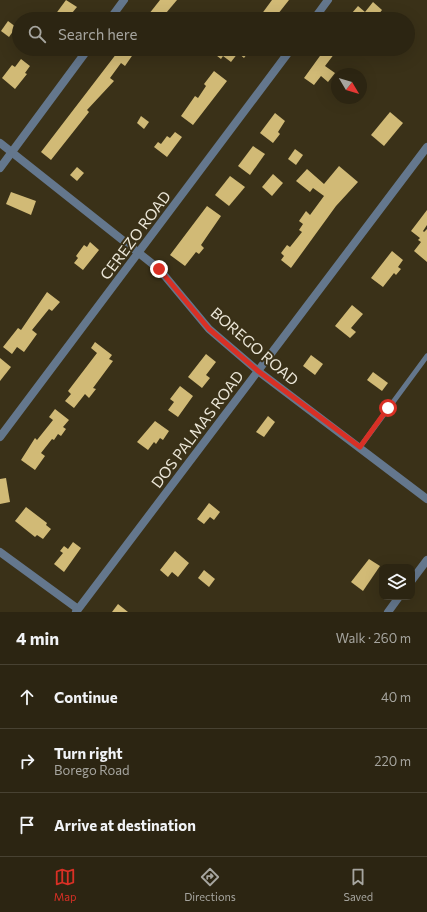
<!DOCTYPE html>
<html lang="en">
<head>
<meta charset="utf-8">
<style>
  body { margin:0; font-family:Commissioner,sans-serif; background:#342d1b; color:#f1f3f6 }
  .controls { position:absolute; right:12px; bottom:12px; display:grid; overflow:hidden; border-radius:8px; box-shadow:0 4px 16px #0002 }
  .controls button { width:36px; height:36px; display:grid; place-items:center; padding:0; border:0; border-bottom:1px solid #484232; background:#2c2512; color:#f1f3f6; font:20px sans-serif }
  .compass { position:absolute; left:331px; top:68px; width:36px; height:36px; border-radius:50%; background:#2c2512; box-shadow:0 4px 16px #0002; rotate:128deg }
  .stop { position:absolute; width:12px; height:12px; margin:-9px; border:3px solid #d93025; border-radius:50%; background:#fff }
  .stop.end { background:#d93025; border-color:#fff; box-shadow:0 1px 4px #0008 }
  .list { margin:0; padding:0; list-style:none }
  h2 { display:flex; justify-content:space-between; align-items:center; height:52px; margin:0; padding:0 16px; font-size:17px }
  h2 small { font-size:13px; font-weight:400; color:#a6a59f }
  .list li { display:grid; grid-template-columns:26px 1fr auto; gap:12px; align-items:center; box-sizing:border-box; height:64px; padding:0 16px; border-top:1px solid #484232 }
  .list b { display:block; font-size:15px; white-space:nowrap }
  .list p { margin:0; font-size:13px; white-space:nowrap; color:#a6a59f }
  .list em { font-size:13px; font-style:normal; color:#a6a59f }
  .icon { flex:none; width:22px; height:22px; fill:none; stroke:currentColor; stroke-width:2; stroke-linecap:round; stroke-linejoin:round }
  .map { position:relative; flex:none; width:427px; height:612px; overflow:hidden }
  .search { position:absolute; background:#2c2512; box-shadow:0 4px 16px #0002; left:12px; right:12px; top:12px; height:44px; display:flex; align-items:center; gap:10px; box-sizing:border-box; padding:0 14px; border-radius:22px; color:#a6a59f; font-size:15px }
  .sheet { height:244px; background:#2c2512 }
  nav { display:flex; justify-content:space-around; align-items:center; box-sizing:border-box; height:56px; border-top:1px solid #484232; background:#2c2512; font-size:11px; color:#a6a59f }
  nav a { display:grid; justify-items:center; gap:2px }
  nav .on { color:#d93025 }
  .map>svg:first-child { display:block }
  .building { fill:#d1ba76 }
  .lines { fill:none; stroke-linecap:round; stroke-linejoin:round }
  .service { stroke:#64778d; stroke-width:5 }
  .minor { stroke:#64778d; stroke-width:8 }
  .tertiary { stroke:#64778d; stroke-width:8 }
  .route { stroke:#d93025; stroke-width:5 }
  .labels { text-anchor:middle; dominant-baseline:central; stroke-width:4; stroke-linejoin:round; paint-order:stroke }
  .street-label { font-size:15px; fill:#ece7d8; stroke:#3a3118 }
</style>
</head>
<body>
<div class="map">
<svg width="427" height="612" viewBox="0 0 427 612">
  <rect width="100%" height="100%" fill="#3a3118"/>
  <g class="building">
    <polygon points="66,0 77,7 67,19 52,19"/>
    <polygon points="160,0 177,0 161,19 145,19"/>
    <polygon points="272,0 289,0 274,19 258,19"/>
    <polygon points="373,2 382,10 375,19 360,19 352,13 358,6 365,12"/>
    <polygon points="8,21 16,27 9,37 1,31"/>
    <polygon points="120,49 128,49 134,53 125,66 121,63 110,78 114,81 87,110 89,112 51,160 41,152"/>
    <polygon points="208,49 251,49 244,58 238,53 231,62 223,56 221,59"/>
    <polygon points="325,49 338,49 325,66 335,73 328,82 321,76 314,85 304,78"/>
    <polygon points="21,59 30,66 25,73 27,74 15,89 2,78 12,65 15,67"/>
    <polygon points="214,71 227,81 193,125 181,116 195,96 198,98 206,86 204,84"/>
    <polygon points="390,112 403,123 384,146 371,135"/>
    <polygon points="275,113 285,121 278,132 280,134 273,143 260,133"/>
    <polygon points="141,116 149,122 144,129 137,123"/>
    <polygon points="175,132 182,137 167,157 154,147 158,142 161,144 167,136 170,138"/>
    <polygon points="253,146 265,154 250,175 238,166"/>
    <polygon points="295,149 303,155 296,165 288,159"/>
    <polygon points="339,166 358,182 336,206 291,268 281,260 284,256 281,253 287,245 290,247 302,232 299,230 303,224 299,221 306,211 310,215 324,196 313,188 310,192 296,181 307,169 324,184"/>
    <polygon points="77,167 84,173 77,181 70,175"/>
    <polygon points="273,174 283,183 272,196 262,187"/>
    <polygon points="230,176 245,187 229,206 215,195"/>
    <polygon points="11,192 36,201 31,215 6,204"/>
    <polygon points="207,206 221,216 201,245 204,248 199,254 196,252 185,266 170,255"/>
    <polygon points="427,210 427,225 423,231 424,232 427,229 427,262 414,251 421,242 418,240 420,238 411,231"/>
    <polygon points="90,242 99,250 83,270 74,263 78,258 76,256 84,245 87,247"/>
    <polygon points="392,251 403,260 398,267 401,269 396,275 394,273 383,287 371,278"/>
    <polygon points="47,292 60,302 52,311 49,309 32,330 37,334 24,352 17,347 12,354 3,347 18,328 21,330"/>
    <polygon points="352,305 363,314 351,328 356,332 350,338 335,326"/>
    <polygon points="95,342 112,355 109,359 113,361 93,388 96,389 89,398 85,394 74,408 65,401 71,394 68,391 97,353 91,348"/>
    <polygon points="206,354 216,362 206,375 210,378 202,388 188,377"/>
    <polygon points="311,355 323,364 315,375 303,366"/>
    <polygon points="0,358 11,367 0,381"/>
    <polygon points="373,372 388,383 382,391 367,380"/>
    <polygon points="180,386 193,396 178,417 168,410 174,402 170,399"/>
    <polygon points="55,409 69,420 63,427 66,429 61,436 58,434 54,440 52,439 41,453 45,456 35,470 21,460 35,438 37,440 53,420 49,417"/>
    <polygon points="268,416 275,422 264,437 256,432"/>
    <polygon points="155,421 169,431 163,440 160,438 156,444 154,442 148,450 137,442"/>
    <polygon points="6,478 10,502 0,504 0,479"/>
    <polygon points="209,503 220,512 214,520 210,517 204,524 197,519"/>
    <polygon points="26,507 47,523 46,525 51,529 43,539 37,535 35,537 15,521"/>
    <polygon points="73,542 81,548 64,572 54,564 63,553 60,551 64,546 68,549"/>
    <polygon points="175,551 189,563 178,577 172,572 168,577 160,570"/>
    <polygon points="369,559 380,566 363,591 351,582"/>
    <polygon points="204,570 215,579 209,587 198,578"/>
    <polygon points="118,604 128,612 112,612"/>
  </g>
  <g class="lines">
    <polyline class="service" points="360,447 427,356"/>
    <g class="minor">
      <polyline points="110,19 124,0"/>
      <polyline points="314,19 328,0"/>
      <polyline points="0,143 159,269 209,329 258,371 427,499"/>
      <polyline points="0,168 88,49"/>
      <polyline points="0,437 291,49"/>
      <polyline points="0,552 78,609"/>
      <polyline points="412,580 427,560"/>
      <polyline points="388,612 399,597"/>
    </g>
    <polyline class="tertiary" points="76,612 427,147"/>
  </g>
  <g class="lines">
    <polyline class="route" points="159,269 209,329 258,371 360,447 388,408"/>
  </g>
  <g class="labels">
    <g class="street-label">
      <text transform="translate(135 235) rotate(-53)">CEREZO ROAD</text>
      <text transform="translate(255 346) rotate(41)">BOREGO ROAD</text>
      <text transform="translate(197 429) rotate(-53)">DOS PALMAS ROAD</text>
    </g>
  </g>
</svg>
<div class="controls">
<button><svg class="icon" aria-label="layers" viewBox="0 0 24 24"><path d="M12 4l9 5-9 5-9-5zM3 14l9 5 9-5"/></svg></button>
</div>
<svg class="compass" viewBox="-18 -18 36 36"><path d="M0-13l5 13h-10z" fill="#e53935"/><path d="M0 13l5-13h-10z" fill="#a6a59f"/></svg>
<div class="stop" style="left:388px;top:408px"></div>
<div class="stop end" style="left:159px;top:269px"></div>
<div class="search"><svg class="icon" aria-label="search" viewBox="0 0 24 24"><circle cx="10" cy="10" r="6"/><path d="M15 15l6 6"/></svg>Search here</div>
</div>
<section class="sheet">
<h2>4 min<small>Walk · 260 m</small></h2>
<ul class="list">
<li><svg class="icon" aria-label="ahead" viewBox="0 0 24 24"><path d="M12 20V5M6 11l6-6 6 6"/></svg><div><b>Continue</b></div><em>40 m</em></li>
<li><svg class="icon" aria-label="right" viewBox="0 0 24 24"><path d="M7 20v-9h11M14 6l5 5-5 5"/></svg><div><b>Turn right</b><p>Borego Road</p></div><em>220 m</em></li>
<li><svg class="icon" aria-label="arrive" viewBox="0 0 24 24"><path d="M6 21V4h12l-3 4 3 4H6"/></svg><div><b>Arrive at destination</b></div></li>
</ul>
</section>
<nav>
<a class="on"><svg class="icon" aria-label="map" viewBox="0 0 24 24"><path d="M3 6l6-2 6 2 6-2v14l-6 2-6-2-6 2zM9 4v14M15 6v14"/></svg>Map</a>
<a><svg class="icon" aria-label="directions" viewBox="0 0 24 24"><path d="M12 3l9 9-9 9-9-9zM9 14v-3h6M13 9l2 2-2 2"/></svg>Directions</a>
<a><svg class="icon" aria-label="saved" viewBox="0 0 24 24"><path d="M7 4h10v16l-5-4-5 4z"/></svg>Saved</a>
</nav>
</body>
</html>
